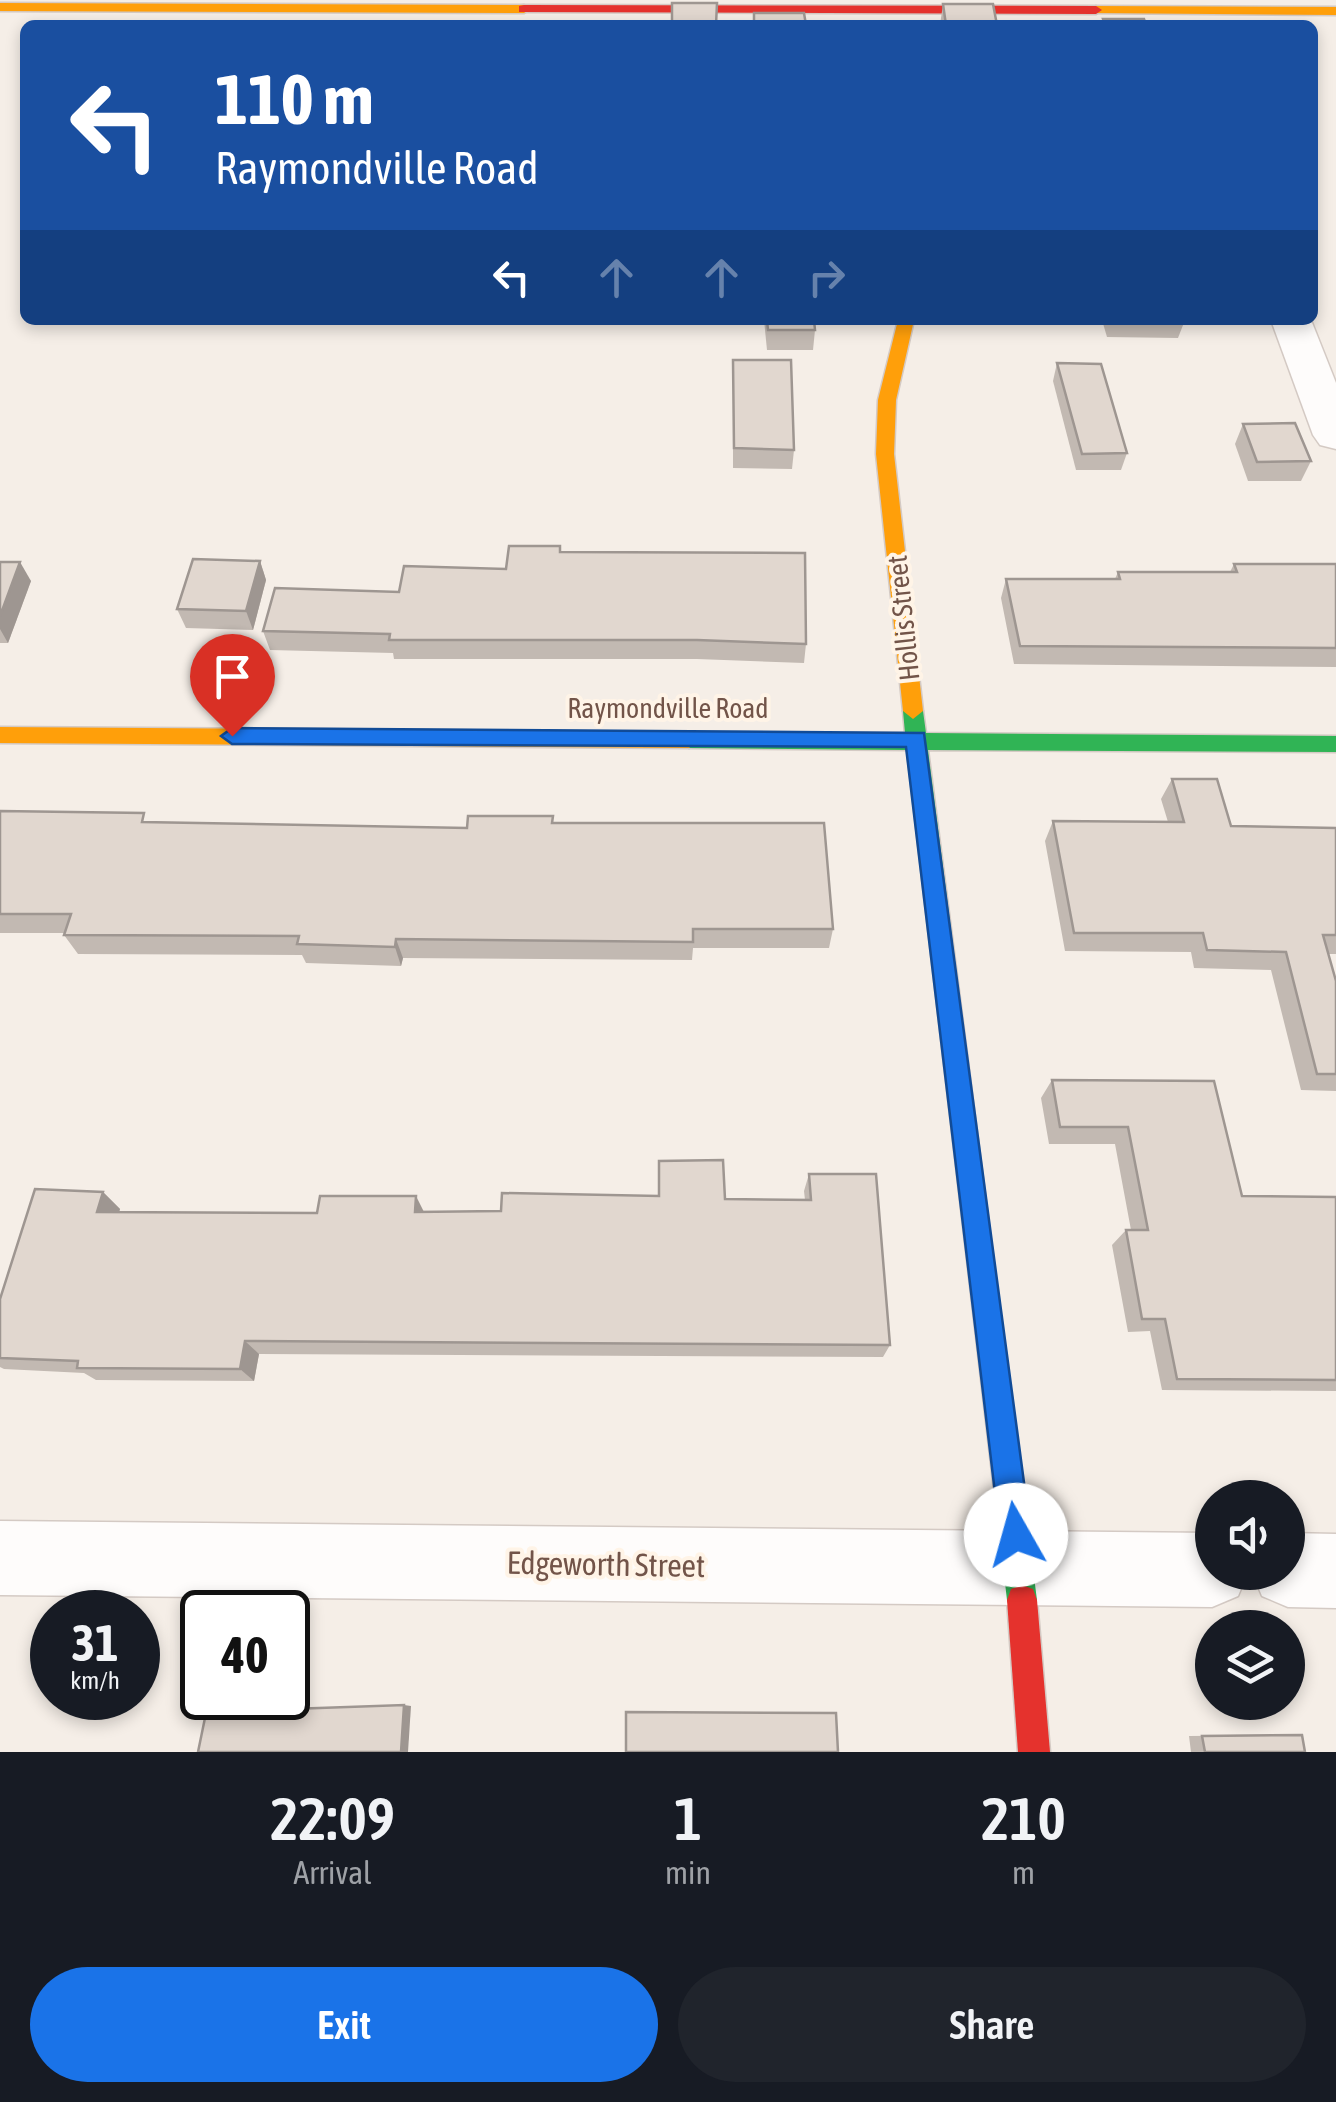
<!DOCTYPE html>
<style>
:root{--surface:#171b24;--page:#20242c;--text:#f1f3f6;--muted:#9ea1a6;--accent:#1a73e8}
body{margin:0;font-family:"Asap Condensed",sans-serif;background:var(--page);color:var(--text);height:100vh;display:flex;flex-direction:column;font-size:38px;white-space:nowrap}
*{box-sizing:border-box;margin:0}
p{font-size:32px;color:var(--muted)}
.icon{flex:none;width:55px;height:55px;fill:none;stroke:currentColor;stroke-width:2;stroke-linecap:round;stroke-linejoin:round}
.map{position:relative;height:1752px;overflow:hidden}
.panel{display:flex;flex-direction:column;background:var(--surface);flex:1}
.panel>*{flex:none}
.guide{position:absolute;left:20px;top:20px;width:1298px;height:305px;border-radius:15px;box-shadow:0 5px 15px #0003;background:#1a4fa0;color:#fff;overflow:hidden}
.fabs{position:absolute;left:1195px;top:1480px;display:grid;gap:20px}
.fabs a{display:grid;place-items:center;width:110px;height:110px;border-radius:50%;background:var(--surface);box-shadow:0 5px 15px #0003;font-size:50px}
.speed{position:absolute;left:30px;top:1590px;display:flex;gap:20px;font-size:50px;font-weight:700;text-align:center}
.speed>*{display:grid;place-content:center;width:130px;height:130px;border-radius:50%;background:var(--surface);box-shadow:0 5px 15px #0003;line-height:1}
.speed small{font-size:25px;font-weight:400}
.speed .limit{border:5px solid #111;border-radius:15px;background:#fff;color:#111}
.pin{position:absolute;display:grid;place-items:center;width:85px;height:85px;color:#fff;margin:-102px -42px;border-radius:50% 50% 50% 0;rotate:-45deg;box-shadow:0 0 10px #0007}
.pin .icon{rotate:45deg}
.me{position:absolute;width:110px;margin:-55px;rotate:353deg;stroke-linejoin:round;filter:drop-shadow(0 0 8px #0008)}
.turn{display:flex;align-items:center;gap:35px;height:210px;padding:0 30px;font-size:45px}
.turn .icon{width:130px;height:130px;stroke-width:2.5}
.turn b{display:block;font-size:70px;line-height:85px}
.lanes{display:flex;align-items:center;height:95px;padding:0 30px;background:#0003;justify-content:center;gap:50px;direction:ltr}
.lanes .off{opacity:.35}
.eta{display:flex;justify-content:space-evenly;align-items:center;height:170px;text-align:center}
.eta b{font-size:60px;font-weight:600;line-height:70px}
.action{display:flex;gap:20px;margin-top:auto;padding:20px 30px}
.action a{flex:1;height:115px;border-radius:60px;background:var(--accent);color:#fff;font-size:40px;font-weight:600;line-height:115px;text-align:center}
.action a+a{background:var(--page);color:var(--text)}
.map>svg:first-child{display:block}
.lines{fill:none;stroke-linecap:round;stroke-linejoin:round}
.street-casing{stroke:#d4cac4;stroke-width:3}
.fast-casing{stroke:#d4cac4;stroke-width:3}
.slow-casing{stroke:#d4cac4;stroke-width:3}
.jam-casing{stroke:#d4cac4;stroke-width:3}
.street{fill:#fefcfb;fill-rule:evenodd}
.fast{fill:#30b455;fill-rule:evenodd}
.slow{fill:#ff9f0a;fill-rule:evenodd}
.jam{fill:#e5322d;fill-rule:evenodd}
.wall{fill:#c2b9b2}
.shaded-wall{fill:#9e9691}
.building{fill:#e1d7cf;stroke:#9e9691;stroke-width:2.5}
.route{fill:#1a73e8;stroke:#114b97;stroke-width:2.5}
.labels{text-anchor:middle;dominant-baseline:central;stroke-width:8;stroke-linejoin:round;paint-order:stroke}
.street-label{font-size:28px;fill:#725449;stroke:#fff4e7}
.near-street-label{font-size:32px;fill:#725449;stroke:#fff4e7}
</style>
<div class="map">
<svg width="1336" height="1752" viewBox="0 0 1336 1752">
<rect width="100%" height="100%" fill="#f5eee7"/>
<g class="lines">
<g class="street-casing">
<g id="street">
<path d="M1271,320h40l25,63v66l-16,-4 -7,-10z"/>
<path d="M0,1521l1212,12v39h36l-10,24 -26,11 -1212,-12z"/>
<path d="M1288,1533l48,1v74l-48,-1 -26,-11 -10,-24h36z"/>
</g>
</g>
<g class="fast-casing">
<path id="fast" d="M913,703l10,8 3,22 410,3v16l-408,-2 109,850 -4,11 -11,4 -11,-4 -4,-11 -100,-850 -218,-2 -10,-8 10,-8 216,1 -2,-22z"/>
</g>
<g class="slow-casing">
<g id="slow">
<path d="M0,3l524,2 6,4 -6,4 -524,-2z"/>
<path d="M1096,6l240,1v8l-245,-2 -1,-3z"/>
<path d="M898,320h16l-18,80 -2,54 29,257 -10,8 -10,-8 -27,-257 2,-54z"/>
<path d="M0,727l689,5 10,8 -10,8 -689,-5z"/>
</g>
</g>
<g class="jam-casing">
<g id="jam">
<path d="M524,5l572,1 6,4 -6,4 -577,-2v-6z"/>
<path d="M1022,1585l11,4 4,11 13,152h-32l-11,-152 4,-11z"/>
</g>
</g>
<use href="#street" class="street"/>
<use href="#fast" class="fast"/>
<use href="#slow" class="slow"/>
<use href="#jam" class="jam"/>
</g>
<g class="wall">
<path d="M943,4l54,21h-57z"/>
<path d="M764,320h50l1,10 -2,20h-46z"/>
<path d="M1102,320h83l-7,18 -71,-1z"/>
<path d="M733,360l61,90 -2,19 -59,-1z"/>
<path d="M1057,363l70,90 -6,17h-45l-23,-89z"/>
<path d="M1243,424l68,37 -10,20h-53l-13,-37z"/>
<path d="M560,552l246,92 -2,19 -107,-4h-303l-1,-6 -123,-3 -7,-19 136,-39 107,-23z"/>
<path d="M260,561l6,19 -13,50 -67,-2 -9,-19z"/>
<path d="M0,562l31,19 -23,62h-8z"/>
<path d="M1234,564h102v103l-322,-3 -13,-66 5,-19h109l3,-7h112z"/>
<path d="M1172,779l59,47 105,2v126h-8l8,27v110l-35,-1 -30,-120 -77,-2 -3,-16 -126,-1 -20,-110 8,-20 115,1 -7,-23z"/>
<path d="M0,811l150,12 317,5 87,-5 279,106 -4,19h-136l-1,12 -289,-2 -2,8 -95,-3 -4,-8 -224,-1 -14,-19 1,-2h-65z"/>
<path d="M1052,1080l190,116 94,1v194l-174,-1 -12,-59 -22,1 -16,-87 14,-15h5l-16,-86h-66l-8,-46z"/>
<path d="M809,1174l81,171 -7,12 -624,-3 -5,27 -158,-1 -12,-7 -80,-4 -4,-2v-68l103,-107 17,17 -1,3 198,1 184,-2 224,-12 80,1 -1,-9z"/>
<path d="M1286,1735l19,17h-114l-2,-16z"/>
</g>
<g class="shaded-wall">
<path d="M260,561l6,19 -13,50 -7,-19z"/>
<path d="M20,562l11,19 -23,62 -8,-14v-13z"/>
<path d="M396,939l7,19 -2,8 -6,-19z"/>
<path d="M103,1192l17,17 -6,19 -17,-16z"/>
<path d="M416,1196l8,16h-9z"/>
<path d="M245,1341l14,13 -5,27 -14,-12z"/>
<path d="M404,1705l7,1 -3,46h-7z"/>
</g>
<g class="building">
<path d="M672,3h45l-1,22h-44z"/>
<path d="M943,4h50l4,21h-51z"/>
<path d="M754,13h50l2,12h-52z"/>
<path d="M1103,19h41l2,6h-41z"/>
<path d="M767,320h47l1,10h-47z"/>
<path d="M733,360h58l3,90 -60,-2z"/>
<path d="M1057,363l44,1 26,89 -45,1z"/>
<path d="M1295,423l16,38 -54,1 -14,-38z"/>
<path d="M509,546h51v6l245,1 1,91 -109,-4h-308l1,-6 -127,-3 12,-43 124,4 5,-26 102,3z"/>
<path d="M193,559l67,2 -14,50 -69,-2z"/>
<path d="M0,562h20l-20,54z"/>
<path d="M1234,564h102v84l-316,-2 -14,-67h114l-2,-7h119z"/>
<path d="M1172,779h45l14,47 105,2v107h-13l13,46v93h-19l-31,-122 -79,-2 -4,-17h-129l-21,-112 131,1z"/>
<path d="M0,811l144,2 -2,9 325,6 1,-12h85l-1,7h272l9,106h-140v13l-297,-3 -1,8 -98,-3 2,-8 -235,-1 7,-21h-71z"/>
<path d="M1052,1080l162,1 28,115 94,1v183l-159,-1 -12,-60h-23l-16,-89h22l-20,-103h-68z"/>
<path d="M723,1160l2,39 86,1 -2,-26h67l14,171 -645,-4 -5,28 -163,-1 1,-7 -78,-3v-59l35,-110 68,3 -6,20 220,1 3,-17h96l-1,16 86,-1 1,-18 157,3v-35z"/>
<path d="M404,1705l-3,47h-203l8,-39 84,5 1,-9z"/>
<path d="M626,1712l210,1 2,39h-212z"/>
<path d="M1302,1735l3,17h-100l-3,-16z"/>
</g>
<path class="route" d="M232,728l692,5 107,802 -5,11 -10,4 -11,-4 -5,-11 -94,-788 -674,-3 -11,-8z"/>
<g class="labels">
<g class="street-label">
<text transform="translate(903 618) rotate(-96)">Hollis Street</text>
<text x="668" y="708">Raymondville Road</text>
</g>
<g class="near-street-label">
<text transform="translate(606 1564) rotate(1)">Edgeworth Street</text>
</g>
</g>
</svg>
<div class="fabs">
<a><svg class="icon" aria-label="sound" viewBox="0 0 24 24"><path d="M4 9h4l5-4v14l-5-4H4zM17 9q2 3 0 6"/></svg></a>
<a><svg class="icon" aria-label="layers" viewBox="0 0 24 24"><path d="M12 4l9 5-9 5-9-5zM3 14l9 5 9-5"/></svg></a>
</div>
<div class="speed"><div>31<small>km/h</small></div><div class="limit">40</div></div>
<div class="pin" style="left:232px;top:736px;background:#d93025"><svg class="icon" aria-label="arrive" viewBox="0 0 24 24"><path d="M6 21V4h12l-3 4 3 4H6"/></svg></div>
<svg class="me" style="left:1016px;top:1535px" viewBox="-20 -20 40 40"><circle r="19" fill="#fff"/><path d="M0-13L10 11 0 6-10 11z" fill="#1a73e8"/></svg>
<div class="guide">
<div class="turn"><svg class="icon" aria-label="left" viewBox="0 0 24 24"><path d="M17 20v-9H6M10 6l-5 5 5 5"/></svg><div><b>110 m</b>Raymondville Road</div></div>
<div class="lanes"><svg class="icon" aria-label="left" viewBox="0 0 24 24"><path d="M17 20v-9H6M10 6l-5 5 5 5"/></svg><svg class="icon off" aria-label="ahead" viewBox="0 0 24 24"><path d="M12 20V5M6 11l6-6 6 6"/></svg><svg class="icon off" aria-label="ahead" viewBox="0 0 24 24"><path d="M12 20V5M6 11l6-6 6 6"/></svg><svg class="icon off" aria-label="right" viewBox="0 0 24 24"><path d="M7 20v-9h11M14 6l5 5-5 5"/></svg></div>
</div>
</div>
<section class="panel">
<div class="eta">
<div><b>22:09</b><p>Arrival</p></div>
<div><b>1</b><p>min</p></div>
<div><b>210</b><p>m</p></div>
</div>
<div class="action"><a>Exit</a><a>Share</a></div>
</section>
